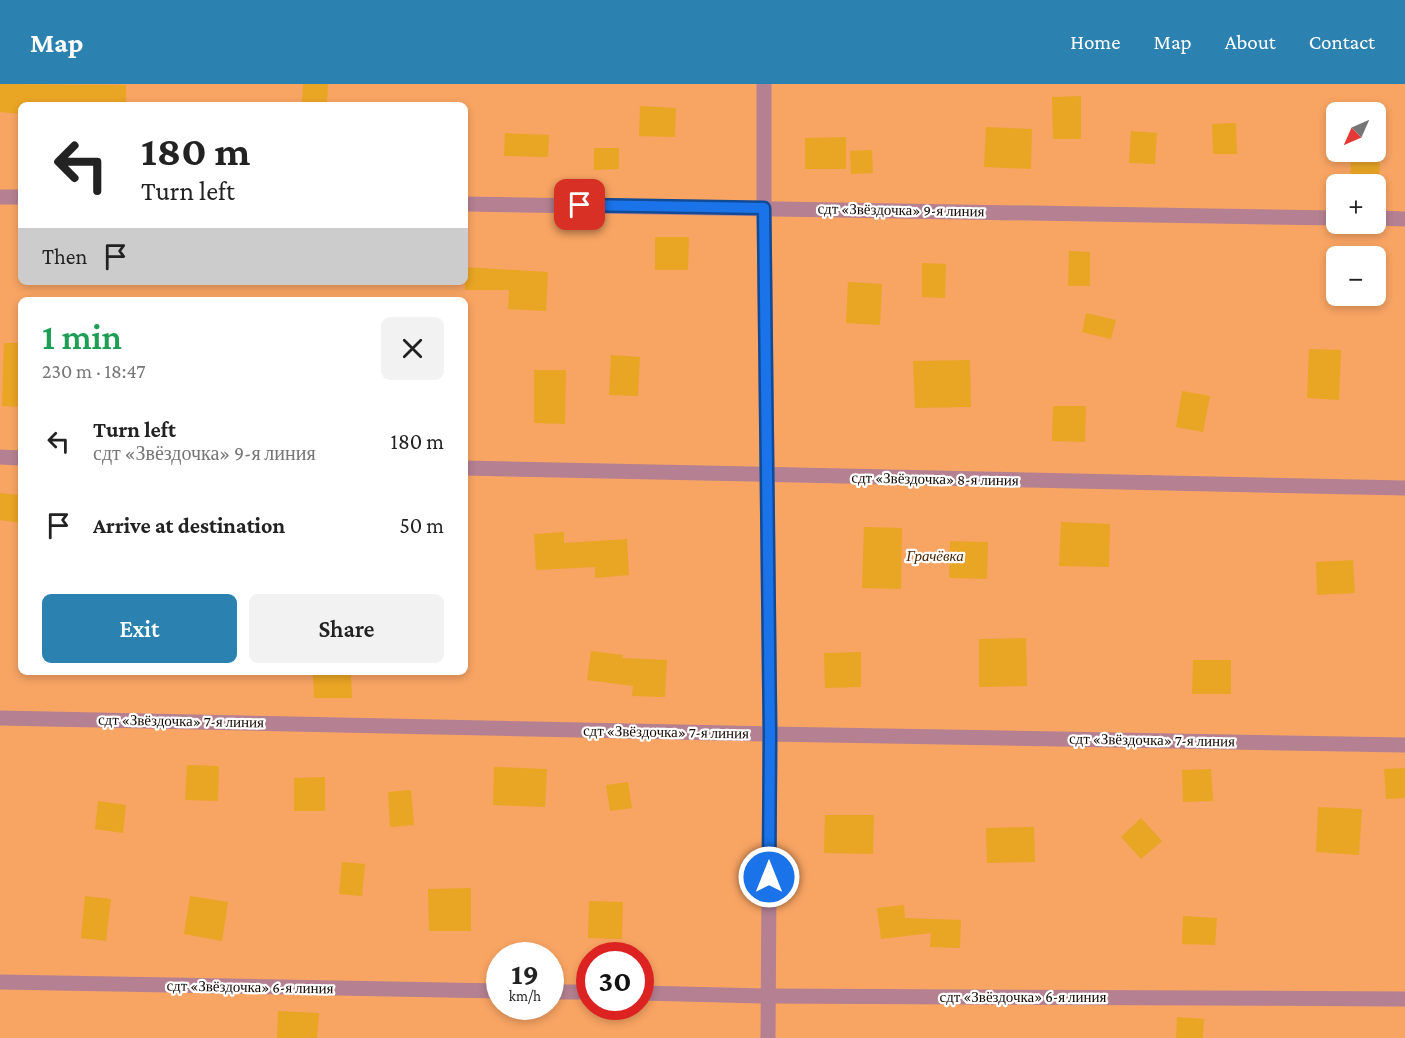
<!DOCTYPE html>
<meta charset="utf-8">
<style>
:root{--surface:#fff;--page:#f2f2f2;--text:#222;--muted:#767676;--accent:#2b82b0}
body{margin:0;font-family:"Crimson Pro",serif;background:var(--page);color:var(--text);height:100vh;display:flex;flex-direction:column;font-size:22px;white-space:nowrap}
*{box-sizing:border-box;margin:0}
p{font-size:20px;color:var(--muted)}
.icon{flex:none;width:33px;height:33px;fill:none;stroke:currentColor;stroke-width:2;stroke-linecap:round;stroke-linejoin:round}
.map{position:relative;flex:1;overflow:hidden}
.details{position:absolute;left:18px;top:213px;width:450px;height:378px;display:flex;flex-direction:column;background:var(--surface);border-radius:9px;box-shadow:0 3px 9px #0003}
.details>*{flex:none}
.banner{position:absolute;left:18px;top:18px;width:450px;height:183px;border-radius:9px;box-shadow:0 3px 9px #0003;background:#fff;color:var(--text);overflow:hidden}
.needle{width:39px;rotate:225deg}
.fabs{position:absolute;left:1326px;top:18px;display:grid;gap:12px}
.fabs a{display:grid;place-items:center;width:60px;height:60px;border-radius:9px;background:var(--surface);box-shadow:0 3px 9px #0003;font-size:30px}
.speed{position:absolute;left:486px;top:858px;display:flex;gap:12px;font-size:30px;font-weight:700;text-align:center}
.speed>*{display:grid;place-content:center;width:78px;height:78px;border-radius:50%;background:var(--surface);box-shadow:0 3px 9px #0003;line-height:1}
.speed small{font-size:15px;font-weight:400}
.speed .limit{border:9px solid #d22;background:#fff;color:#111}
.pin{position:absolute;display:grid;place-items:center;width:51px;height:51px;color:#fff;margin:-26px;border-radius:12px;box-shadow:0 3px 9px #0006}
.me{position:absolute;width:66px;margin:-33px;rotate:0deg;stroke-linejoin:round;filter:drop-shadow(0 0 4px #0008)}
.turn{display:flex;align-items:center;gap:21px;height:126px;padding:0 24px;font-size:27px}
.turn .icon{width:78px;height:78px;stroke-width:2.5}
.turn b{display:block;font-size:42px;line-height:51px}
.then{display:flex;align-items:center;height:57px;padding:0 24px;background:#0003;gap:12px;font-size:22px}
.round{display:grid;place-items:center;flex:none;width:63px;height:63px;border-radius:9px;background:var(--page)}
.headline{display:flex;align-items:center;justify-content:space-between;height:102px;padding:0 24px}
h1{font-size:36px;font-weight:600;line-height:45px;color:#1e9e55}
.primary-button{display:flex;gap:12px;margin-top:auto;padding:12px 24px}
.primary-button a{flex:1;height:69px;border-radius:9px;background:var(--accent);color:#fff;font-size:24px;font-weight:600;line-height:69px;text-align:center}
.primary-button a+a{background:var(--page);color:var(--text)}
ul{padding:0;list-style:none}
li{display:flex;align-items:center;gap:18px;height:84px;padding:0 24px}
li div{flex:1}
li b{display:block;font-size:22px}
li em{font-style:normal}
header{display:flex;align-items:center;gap:36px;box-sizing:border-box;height:84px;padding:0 30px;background:var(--accent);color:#fff}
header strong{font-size:28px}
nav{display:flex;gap:33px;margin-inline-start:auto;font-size:21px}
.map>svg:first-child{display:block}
.green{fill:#f8a463;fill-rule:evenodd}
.building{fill:#e9a524}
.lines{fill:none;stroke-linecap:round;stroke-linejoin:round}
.minor{stroke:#b48092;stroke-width:15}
.route-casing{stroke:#114b97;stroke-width:15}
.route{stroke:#1a73e8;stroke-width:10}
.labels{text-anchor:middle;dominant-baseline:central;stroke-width:4.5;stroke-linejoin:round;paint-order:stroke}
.street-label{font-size:15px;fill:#150902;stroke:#fff}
.park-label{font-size:15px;font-style:italic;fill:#492301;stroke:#fff}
</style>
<header>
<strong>Map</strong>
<nav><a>Home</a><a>Map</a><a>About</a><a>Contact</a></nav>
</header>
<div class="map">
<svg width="1405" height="954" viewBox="0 0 1405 954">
<rect width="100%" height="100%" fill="#fbe3d2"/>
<path class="green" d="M0,0h1405v954h-1405zM21,21h444v177h-444zM1336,28h40v40h-40zM1336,100h40v40h-40zM1336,172h40v40h-40zM21,216h444v372h-444zM500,872h50v50h-50zM590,872h50v50h-50z"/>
<g class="building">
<path d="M0,0l126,1v20h-105v9l-21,-2z"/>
<path d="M303,0h25l-1,21h-25z"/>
<path d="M1081,12v43h-28l-1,-42z"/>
<path d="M640,22l36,2 -1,29 -36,-1z"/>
<path d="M1236,39l1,31h-24l-1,-30z"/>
<path d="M986,43l46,2 -1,40 -47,-2z"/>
<path d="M1131,47l26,2 -2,31 -26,-1z"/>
<path d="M505,49l44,2 -1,22 -44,-1z"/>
<path d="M846,53v32h-41v-31z"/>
<path d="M594,64h25v21l-25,1z"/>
<path d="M872,66l1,23 -22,1 -1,-23z"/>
<path d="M1351,72l29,1 -1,25 -29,-1z"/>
<path d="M655,153h34l-1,33h-33z"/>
<path d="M1069,167l21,1v34h-22z"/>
<path d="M922,179l24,1 -1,34 -23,-1z"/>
<path d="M465,183l83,5 -2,39 -38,-2 1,-19h-44z"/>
<path d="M848,198l34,2 -2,41 -34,-2z"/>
<path d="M1086,229l30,7 -5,19 -29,-7z"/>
<path d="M4,259h17v64l-19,-1z"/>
<path d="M1309,265l32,1 -2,50 -32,-2z"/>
<path d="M611,271l29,2 -2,39 -29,-1z"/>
<path d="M970,276l1,47 -56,1 -2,-47z"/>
<path d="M534,286h32l-1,54 -31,-1z"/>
<path d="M1182,307l28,5 -7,36 -27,-5z"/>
<path d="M1053,322h33l-1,36 -33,-1z"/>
<path d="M0,409l21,2v28l-21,-3z"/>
<path d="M1061,438l49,2 -1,43 -50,-1z"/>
<path d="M864,443l38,1 -1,61 -39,-1z"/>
<path d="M564,448v11l63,-4 2,36 -34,3v-11l-59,3 -2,-36z"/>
<path d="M950,457l38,1 -1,37 -38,-1z"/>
<path d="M1353,476l2,33 -38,2 -1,-33z"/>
<path d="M1026,554l1,48 -48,1v-48z"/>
<path d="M591,567l32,4 -1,3 45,2 -2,37 -33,-1 1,-10 -46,-6z"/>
<path d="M861,568v35l-36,1 -1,-35z"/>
<path d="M1193,576h38v34h-39z"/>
<path d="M313,588h38l1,26h-38z"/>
<path d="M187,681l32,1 -1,35 -33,-1z"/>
<path d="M494,683l53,2 -2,38 -52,-2z"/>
<path d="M1405,684v30l-19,1 -2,-30z"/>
<path d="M1211,685l2,32 -30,1 -1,-32z"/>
<path d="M325,693v34h-31v-33z"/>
<path d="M628,698l4,26 -22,3 -4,-26z"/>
<path d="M411,706l3,35 -24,2 -2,-35z"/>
<path d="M98,717l28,4 -3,28 -28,-4z"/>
<path d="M1318,723l44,2 -3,46 -43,-3z"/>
<path d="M825,731h49l-1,39 -49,-1z"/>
<path d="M1141,734l21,23 -21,18 -20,-22z"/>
<path d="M1034,743l1,35 -48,1 -1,-35z"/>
<path d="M342,778l23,2 -3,32 -23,-2z"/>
<path d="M471,804v43h-42l-1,-42z"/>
<path d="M85,812l26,3 -5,42 -25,-3z"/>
<path d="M190,812l38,6 -6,39 -38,-7z"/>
<path d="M589,817l34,1 -1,37 -34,-1z"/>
<path d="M904,821l1,13 56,2 -1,28 -30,-1 1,-14 -50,6 -4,-31z"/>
<path d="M1183,832l34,2 -2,27 -33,-1z"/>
<path d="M278,927l41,2 -2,25h-40z"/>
<path d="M1177,933l27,2 -1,19h-27z"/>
</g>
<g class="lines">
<g class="minor">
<path d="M764,0v124l6,526 -2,304"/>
<path d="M0,113h21"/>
<path d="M465,120l871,14"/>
<path d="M1376,134l29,1"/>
<path d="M0,373l21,1"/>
<path d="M465,384l940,20"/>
<path d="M0,634l770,16 635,11"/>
<path d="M0,898l500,9"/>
<path d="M550,908h40"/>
<path d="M640,909l128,3 637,3"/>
</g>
</g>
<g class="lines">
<g class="route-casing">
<path id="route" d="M580,121l184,3 6,526 -1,143"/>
</g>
<use href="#route" class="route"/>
</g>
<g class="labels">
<g class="street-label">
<text transform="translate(901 126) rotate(1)">сдт «Звёздочка» 9-я линия</text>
<text transform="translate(935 395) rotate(1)">сдт «Звёздочка» 8-я линия</text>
<text transform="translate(181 637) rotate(1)">сдт «Звёздочка» 7-я линия</text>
<text transform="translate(666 648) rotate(1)">сдт «Звёздочка» 7-я линия</text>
<text transform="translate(1152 656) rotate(1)">сдт «Звёздочка» 7-я линия</text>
<text transform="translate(250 903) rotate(1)">сдт «Звёздочка» 6-я линия</text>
<text x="1023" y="913">сдт «Звёздочка» 6-я линия</text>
</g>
<g class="park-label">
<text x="935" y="472">Грачёвка</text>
</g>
</g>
</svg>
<div class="fabs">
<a><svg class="needle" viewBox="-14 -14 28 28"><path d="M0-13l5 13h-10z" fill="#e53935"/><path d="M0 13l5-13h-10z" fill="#767676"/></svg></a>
<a>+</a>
<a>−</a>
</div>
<div class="speed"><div>19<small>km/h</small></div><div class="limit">30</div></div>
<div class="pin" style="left:580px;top:121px;background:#d93025"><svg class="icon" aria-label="arrive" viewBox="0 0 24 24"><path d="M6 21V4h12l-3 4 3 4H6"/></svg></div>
<svg class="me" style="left:769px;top:793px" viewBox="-20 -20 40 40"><circle r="17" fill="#1a73e8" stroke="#fff" stroke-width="3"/><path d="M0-11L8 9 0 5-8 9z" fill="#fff"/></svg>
<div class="banner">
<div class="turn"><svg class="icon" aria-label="left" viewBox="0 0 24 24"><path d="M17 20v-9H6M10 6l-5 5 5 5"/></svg><div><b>180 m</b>Turn left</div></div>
<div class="then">Then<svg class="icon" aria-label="arrive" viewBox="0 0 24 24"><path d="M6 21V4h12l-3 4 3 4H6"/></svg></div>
</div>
<section class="details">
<div class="headline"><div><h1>1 min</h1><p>230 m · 18:47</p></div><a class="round"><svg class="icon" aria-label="close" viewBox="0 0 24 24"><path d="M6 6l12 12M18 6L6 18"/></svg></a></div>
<ul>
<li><svg class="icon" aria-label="left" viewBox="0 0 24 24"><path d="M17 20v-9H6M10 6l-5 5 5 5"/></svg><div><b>Turn left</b><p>сдт «Звёздочка» 9-я линия</p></div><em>180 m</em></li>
<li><svg class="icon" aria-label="arrive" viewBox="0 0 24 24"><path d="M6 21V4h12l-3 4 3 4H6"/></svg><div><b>Arrive at destination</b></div><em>50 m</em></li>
</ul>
<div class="primary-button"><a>Exit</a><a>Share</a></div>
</section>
</div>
